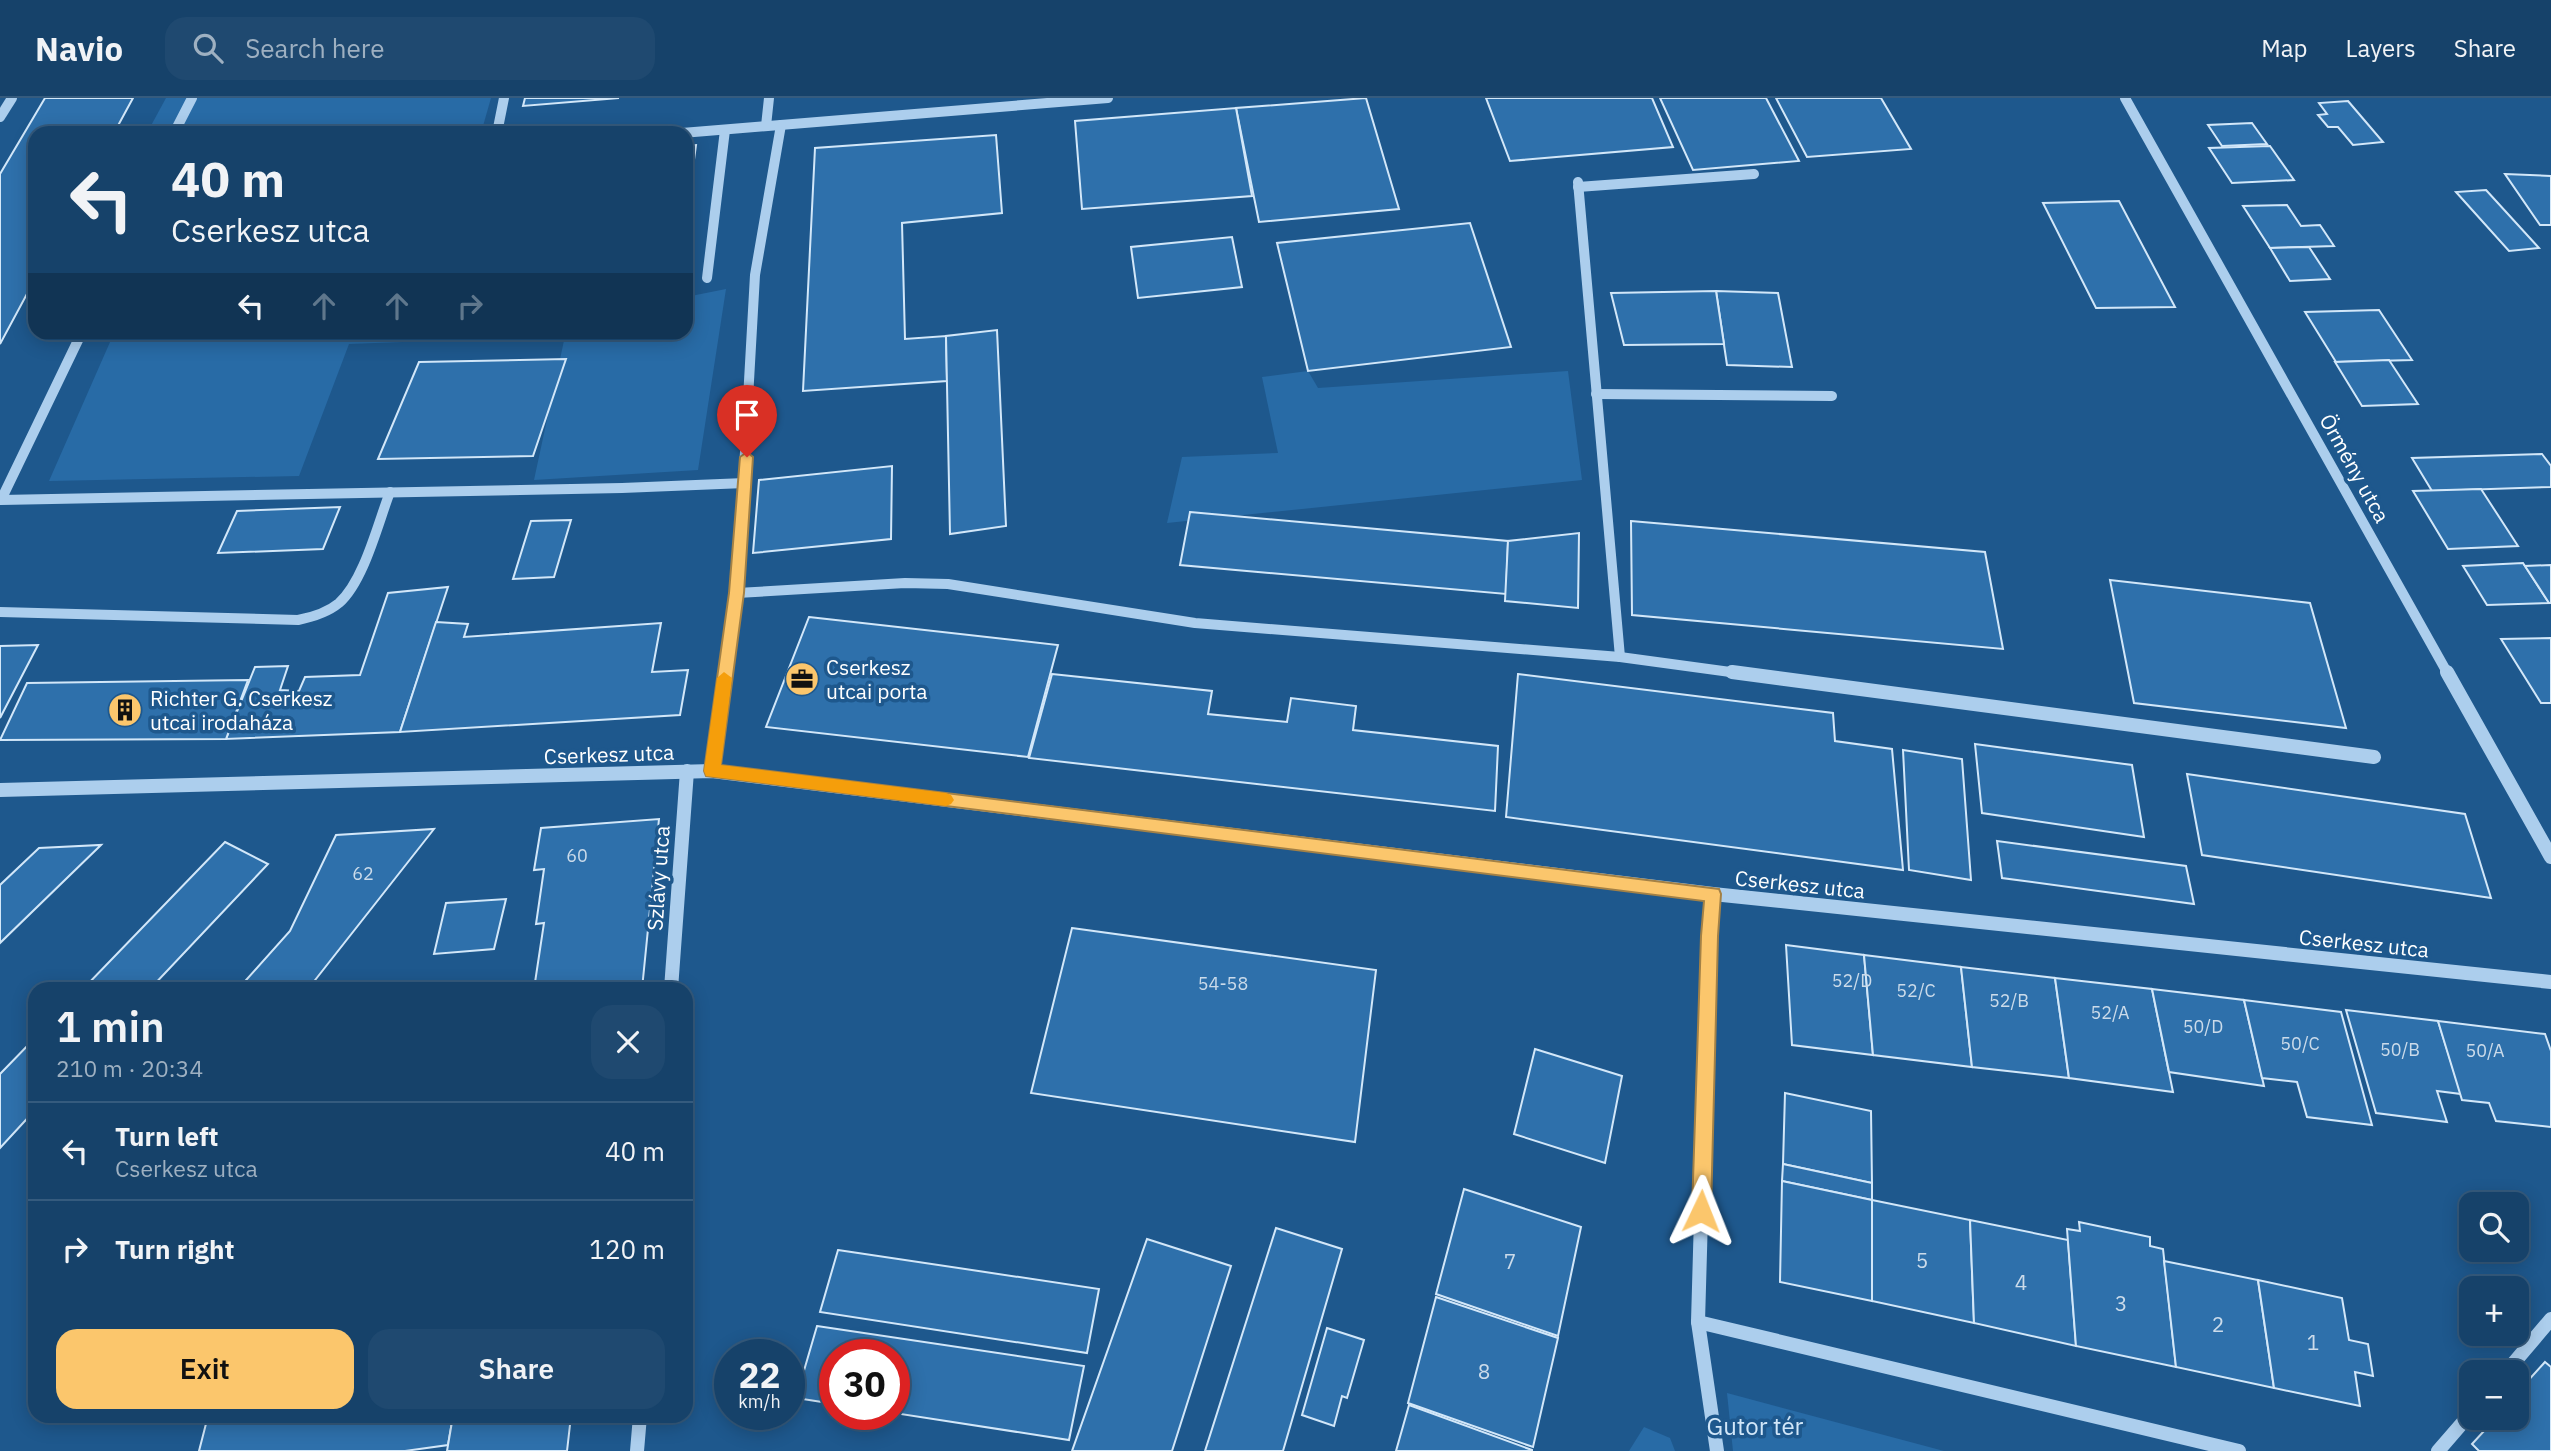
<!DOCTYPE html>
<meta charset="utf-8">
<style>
:root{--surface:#16426a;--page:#1f4970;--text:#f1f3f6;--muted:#9eb0c1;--line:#355b7e;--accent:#fbc66c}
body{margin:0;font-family:"IBM Plex Sans",sans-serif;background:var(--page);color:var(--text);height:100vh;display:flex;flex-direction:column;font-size:26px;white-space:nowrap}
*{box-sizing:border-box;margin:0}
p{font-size:23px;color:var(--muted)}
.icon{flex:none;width:38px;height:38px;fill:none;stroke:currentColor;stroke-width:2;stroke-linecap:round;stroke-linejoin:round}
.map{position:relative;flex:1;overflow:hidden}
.details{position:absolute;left:28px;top:884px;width:665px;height:441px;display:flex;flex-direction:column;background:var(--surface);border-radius:21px;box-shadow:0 4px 18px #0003,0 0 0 2px var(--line)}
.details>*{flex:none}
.guide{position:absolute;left:28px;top:28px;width:665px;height:214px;border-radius:21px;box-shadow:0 4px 18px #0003,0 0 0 2px var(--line);background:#16426a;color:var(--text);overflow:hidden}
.controls{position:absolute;left:2459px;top:1094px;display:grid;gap:14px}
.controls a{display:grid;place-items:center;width:70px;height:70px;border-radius:14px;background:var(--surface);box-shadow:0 4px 18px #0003,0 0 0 2px var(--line);font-size:35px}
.speed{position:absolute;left:714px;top:1241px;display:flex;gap:14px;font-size:35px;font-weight:700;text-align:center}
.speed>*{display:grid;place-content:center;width:91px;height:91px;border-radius:50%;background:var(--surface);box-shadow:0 4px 18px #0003,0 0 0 2px var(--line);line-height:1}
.speed small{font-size:18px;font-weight:400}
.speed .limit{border:10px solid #d22;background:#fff;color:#111}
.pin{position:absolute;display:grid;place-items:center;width:60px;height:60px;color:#fff;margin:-72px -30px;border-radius:50% 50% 50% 0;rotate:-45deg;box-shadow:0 0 7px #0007}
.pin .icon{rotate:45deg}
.me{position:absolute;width:77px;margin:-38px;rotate:2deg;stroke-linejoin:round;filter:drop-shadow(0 0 5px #0008)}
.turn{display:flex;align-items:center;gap:24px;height:147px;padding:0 28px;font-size:32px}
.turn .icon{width:91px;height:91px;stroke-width:2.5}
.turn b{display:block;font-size:49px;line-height:60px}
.lanes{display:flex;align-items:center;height:66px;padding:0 28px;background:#0003;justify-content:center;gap:35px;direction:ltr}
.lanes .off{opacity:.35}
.round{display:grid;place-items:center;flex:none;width:74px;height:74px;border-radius:21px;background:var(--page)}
.overview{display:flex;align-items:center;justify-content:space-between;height:119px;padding:0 28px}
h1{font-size:42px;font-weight:600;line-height:52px}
.cta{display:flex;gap:14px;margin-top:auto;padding:14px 28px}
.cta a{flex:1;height:80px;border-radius:21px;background:var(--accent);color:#111;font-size:28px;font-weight:600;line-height:80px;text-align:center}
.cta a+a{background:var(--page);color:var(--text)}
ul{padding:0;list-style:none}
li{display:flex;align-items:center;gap:21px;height:98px;padding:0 28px;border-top:2px solid var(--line)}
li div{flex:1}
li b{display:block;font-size:26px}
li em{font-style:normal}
header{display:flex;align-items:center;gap:42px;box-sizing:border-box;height:98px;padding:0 35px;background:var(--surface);border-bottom:2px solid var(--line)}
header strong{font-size:33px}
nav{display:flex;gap:38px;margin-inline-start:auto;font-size:24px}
.search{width:490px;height:63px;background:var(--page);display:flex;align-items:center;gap:18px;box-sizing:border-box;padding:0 24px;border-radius:21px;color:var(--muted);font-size:26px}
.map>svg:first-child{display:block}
.green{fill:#286ba6}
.building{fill:#2e70ab;stroke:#d2e7f9;stroke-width:2}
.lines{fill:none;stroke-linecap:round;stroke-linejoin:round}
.minor-far1{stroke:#acceed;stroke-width:10}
.minor{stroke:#acceed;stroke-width:14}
.route{fill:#fbc66c;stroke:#a38146;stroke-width:2}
.slow{fill:#f59e0b}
.labels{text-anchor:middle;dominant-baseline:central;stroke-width:7;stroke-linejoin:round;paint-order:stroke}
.number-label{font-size:18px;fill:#cbdbea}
.street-label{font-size:21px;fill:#fff;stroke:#1e588d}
.poi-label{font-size:21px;fill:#fff;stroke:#1e588d;text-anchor:start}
.near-number-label{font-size:21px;fill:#cbdbea}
.near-park-label{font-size:24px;fill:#d2e7f9;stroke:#1e588d}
</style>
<header>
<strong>Navio</strong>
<div class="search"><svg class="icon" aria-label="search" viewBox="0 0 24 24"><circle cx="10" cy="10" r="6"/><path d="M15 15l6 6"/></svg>Search here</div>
<nav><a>Map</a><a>Layers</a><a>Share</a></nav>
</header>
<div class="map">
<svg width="2551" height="1353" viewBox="0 0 2551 1353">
<rect width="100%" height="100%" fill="#1e588d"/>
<g class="green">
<path d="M166,0h325l-10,35h-334z"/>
<path d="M726,191l-28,181 -164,10 31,-144 -216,8 -50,132 -250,5 65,-148 572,-1v-35z"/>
<path d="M1308,273l10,17 250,-17 14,109 -415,43 15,-66 96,-4 -16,-76z"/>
<path d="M1727,1295l217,58h-211z"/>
<path d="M1644,1329l26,11 5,13h-46z"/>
</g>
<g class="building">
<path d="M45,0h88l-19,35h-79v146l-35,65v-170z"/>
<path d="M525,0h94l-96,8z"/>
<path d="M1366,0l33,111 -140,13 -23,-114z"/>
<path d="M1486,0h166l21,49 -163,14z"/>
<path d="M1660,0h106l33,63 -106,9z"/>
<path d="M1776,0h105l30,51 -104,8z"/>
<path d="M2348,3l35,41 -30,3 -15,-18h-10l-10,-12 9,-1 -8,-11z"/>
<path d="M1236,10l16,88 -170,13 -7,-88z"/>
<path d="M2252,25l15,21 -45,2 -14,-21z"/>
<path d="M996,37l6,78 -100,10 3,116 41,-3 1,45 -144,10 12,-243z"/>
<path d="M696,47l-10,73v-72z"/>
<path d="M2270,48l24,34 -62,3 -23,-35z"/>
<path d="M2505,76l46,2v49h-11z"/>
<path d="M2486,92l53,58 -30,3 -53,-59z"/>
<path d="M2119,103l56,106 -79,1 -53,-105z"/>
<path d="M2287,107l14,21 19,-1 14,21 -64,2 -27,-42z"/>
<path d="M1470,125l41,124 -203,24 -31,-128z"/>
<path d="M1232,139l10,50 -104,11 -7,-51z"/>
<path d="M2309,149l21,32 -40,2 -20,-33z"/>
<path d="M1716,193l62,2 14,74 -65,-2z"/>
<path d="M1716,193l8,53 -100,1 -13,-52z"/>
<path d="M2379,212l33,50 -76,2 -31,-50z"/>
<path d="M997,232l9,196 -56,8 -4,-198z"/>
<path d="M566,261l-33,97 -155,3 41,-97z"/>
<path d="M2389,262l29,44 -56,2 -27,-44z"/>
<path d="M2542,356l9,12v21l-119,4 -20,-33z"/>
<path d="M892,368l-1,73 -138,14 6,-73z"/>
<path d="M2481,391l37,57 -70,3 -35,-58z"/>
<path d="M340,409l-17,42 -105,4 19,-42z"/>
<path d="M1190,414l318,29 -2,53 -326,-29z"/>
<path d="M571,422l-17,57 -41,2 18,-58z"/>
<path d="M1631,423l354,31 18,97 -371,-34z"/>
<path d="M1579,435l-1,75 -73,-7 3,-60z"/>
<path d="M2523,465l26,40 -62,2 -24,-39z"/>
<path d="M2551,467v38h-2l-24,-37z"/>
<path d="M2110,482l200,23 36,125 -212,-25z"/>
<path d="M448,489l-48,145 -174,7 29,-72 33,-1 -8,24 19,1 6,-14 55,-2 28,-82z"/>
<path d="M809,519l249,28 -30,112 -262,-30z"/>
<path d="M436,524l32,2 -4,13 197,-14 -9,49 36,-2 -8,45 -280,17z"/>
<path d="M2551,540v65h-10l-40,-64z"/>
<path d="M38,547l-38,73v-72z"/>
<path d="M1052,576l160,17 -4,23 79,8 4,-24 65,8 -3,24 145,16 -3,65 -466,-53z"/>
<path d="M1518,576l315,39 2,28 57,8 11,121 -397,-53z"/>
<path d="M248,582l-22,59 -226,1 27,-57z"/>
<path d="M1975,646l157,21 12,72 -162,-24z"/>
<path d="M1903,652l59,9 9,121 -62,-10z"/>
<path d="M2187,676l278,40 26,84 -289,-43z"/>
<path d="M659,721l-17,170h-108l10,-66 -8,1 8,-55 -10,1 7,-42z"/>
<path d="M434,731l-126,160h-70l52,-58 46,-96z"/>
<path d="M1997,743l189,25 8,38 -192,-26z"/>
<path d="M225,744l43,22 -118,125h-67z"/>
<path d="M101,747l-101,98v-58l39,-37z"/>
<path d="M506,801l-12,50 -60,5 12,-51z"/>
<path d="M1072,830l304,42 -21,172 -324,-49z"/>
<path d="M1786,847l78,10 9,100 -81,-10z"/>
<path d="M1864,857l97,12 11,100 -99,-12z"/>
<path d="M1961,869l94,11 14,100 -97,-11z"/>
<path d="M2055,880l97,11 21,103 -104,-14z"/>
<path d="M2152,891l92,11 20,86 -95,-14z"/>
<path d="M2244,902l97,12 31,113 -65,-8 -10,-35 -35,-4z"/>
<path d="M2346,912l92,11 23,73 -24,-3 10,31 -71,-9z"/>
<path d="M2438,923l107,13 6,17v76l-55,-6 -7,-18 -27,-3z"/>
<path d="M35,940v72l-35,38v-74z"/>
<path d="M1535,951l87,27 -17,87 -91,-29z"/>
<path d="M1785,995l86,18 1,72 -89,-19z"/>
<path d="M1783,1066l89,19v17l-90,-19z"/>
<path d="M1782,1083l90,19v101l-92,-19z"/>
<path d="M1464,1091l117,38 -23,109 -122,-42z"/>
<path d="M1872,1102l98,20 4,103 -102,-22z"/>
<path d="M1970,1122l98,20 8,106 -102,-23z"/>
<path d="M2079,1124l71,15v9l13,3 13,118 -100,-21 -9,-117 13,2z"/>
<path d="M1276,1130l66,21 -59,202h-78z"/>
<path d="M1147,1141l84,27 -59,185h-100z"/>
<path d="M838,1152l261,39 -12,64 -267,-41z"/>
<path d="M2164,1163l94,19 16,108 -98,-21z"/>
<path d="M2258,1182l84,18 7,42 19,4 5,32 -18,-4 5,34 -86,-18z"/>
<path d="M1436,1199l122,41 -25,109 -125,-44z"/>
<path d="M817,1228l267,40 -15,74 -175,-27v-59h-59v50l-39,-6z"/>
<path d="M1327,1230l37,12 -17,58 -5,-2 -8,30 -32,-11z"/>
<path d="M2545,1264l6,5v84h-72l-7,-7 24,-26h20v-24z"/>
<path d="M1409,1307l123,45v1h-136z"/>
<path d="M208,1318h245l-5,29 -43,6h-206z"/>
<path d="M453,1318h118l-4,35h-120z"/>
</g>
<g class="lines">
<g class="minor-far1">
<path d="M2125,0l323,576"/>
<path d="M0,19l12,-19"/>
<path d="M766,28l3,-28"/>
<path d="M174,35l18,-35"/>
<path d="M497,35l7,-35"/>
<path d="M682,35l426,-35"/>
<path d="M1578,84l42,475"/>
<path d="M1578,89l176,-13"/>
<path d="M707,180l18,-148"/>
<path d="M82,234l-81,168 621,-12 123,-5"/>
<path d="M1596,296l236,2"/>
<path d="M737,495l168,-10 43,1 247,39 425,34 125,17"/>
<path d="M0,514l298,8c15,-3 29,-7 41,-17 25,-22 39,-80 51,-111"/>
<path d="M726,576l11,-81 18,-318 26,-150"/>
</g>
<g class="minor">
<path d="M1732,574l642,85"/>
<path d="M2447,574l104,185"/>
<path d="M712,673l14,-99"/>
<path d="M0,692l712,-19 1001,123 838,88"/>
<path d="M1713,796l-4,42 -11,386 19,129"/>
<path d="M671,891l16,-218"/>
<path d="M1698,1224l541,129"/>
<path d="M2506,1274l45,-53"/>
<path d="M637,1353l3,-35"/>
<path d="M2438,1353l33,-38"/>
</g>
</g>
<path class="route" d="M747,354l6,5 -9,136 -23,172 998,124 2,5 -3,42 -7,275 -3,7 -7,3 -6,-3 -3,-7 9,-275 3,-35 -998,-125 -2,-5 25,-178 11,-136z"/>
<path class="slow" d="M724,574l8,6 -11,87 225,28 5,2 3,5 -3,4 -5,2 -240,-30 -2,-5 13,-93z"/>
<defs>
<g id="office-disc" transform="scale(1.75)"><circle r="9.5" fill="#fbc66c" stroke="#1e588d"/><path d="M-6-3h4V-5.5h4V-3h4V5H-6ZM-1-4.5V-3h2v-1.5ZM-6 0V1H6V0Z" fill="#111"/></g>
<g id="building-disc" transform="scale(1.75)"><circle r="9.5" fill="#fbc66c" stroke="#1e588d"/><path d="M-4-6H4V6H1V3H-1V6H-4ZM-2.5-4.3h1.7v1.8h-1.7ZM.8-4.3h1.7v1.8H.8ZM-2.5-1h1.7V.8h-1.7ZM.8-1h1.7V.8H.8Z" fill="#111"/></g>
</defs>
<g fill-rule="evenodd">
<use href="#office-disc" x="802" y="581"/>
<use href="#building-disc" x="125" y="612"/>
</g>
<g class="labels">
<g class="number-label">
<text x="577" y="757">60</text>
<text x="363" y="775">62</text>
<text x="1852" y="882">52/D</text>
<text x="1223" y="885">54-58</text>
<text x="1916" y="892">52/C</text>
<text x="2009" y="902">52/B</text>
<text x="2110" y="914">52/A</text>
<text x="2203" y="928">50/D</text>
<text x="2300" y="945">50/C</text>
<text x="2400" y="951">50/B</text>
<text x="2485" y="952">50/A</text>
</g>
<g class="street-label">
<text transform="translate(2355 370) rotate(61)">Örmény utca</text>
<text transform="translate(609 656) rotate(-2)">Cserkesz utca</text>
<text transform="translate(658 780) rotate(-86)">Szlávy utca</text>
<text transform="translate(1800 786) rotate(6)">Cserkesz utca</text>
<text transform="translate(2364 845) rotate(6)">Cserkesz utca</text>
</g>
<g class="poi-label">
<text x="826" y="569">Cserkesz<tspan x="826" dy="24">utcai porta</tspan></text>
<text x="150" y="600">Richter G. Cserkesz<tspan x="150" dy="24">utcai irodaháza</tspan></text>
</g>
<g class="near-number-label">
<text x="1922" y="1162">5</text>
<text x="1510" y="1163">7</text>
<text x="2021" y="1184">4</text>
<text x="2121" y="1205">3</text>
<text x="2218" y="1226">2</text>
<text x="2313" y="1244">1</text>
<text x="1484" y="1273">8</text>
</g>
<g class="near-park-label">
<text x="1755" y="1328">Gutor tér</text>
</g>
</g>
</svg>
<div class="controls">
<a><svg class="icon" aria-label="search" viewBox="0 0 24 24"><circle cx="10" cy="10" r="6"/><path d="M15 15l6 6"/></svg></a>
<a>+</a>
<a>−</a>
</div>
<div class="speed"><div>22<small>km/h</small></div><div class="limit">30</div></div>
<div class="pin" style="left:747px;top:359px;background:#d93025"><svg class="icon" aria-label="arrive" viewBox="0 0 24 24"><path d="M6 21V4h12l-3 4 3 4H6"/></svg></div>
<svg class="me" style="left:1701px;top:1113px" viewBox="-20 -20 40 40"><path d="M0-17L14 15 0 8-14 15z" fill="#fbc66c" stroke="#fff" stroke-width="4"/></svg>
<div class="guide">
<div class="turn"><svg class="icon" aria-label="left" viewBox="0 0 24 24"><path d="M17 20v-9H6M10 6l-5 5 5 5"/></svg><div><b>40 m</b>Cserkesz utca</div></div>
<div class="lanes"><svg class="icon" aria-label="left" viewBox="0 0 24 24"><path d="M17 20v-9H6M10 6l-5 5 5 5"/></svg><svg class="icon off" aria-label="ahead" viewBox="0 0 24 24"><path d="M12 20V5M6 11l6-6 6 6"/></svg><svg class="icon off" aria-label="ahead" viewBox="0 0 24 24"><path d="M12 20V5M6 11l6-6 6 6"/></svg><svg class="icon off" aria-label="right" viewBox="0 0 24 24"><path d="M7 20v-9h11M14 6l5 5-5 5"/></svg></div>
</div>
<section class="details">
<div class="overview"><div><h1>1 min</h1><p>210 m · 20:34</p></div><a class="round"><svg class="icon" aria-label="close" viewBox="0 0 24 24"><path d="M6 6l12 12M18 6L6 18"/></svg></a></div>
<ul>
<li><svg class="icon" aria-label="left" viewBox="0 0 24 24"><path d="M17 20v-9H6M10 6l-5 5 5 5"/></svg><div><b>Turn left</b><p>Cserkesz utca</p></div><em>40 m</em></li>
<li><svg class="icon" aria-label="right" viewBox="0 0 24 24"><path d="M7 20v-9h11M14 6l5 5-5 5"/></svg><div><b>Turn right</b></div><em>120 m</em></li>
</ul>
<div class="cta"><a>Exit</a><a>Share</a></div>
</section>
</div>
